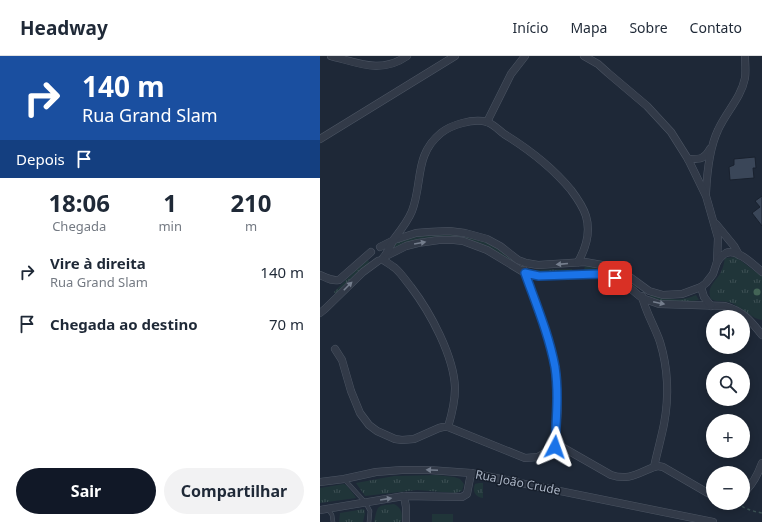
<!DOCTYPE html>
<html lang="pt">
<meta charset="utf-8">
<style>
:root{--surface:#fff;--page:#f2f2f3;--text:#1f2937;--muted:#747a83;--line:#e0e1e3;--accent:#111827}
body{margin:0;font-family:"Noto Sans",sans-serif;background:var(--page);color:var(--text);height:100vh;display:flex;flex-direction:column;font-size:15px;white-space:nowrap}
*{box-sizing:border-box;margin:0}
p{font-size:13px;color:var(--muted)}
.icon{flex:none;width:22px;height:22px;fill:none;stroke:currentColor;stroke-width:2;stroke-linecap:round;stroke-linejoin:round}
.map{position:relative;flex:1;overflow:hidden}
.sheet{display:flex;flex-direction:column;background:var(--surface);width:320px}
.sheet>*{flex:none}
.banner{background:#1a4fa0;color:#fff;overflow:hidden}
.fabs{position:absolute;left:386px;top:254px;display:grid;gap:8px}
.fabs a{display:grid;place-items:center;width:44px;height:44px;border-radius:50%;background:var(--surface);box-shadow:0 2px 10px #0003;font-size:20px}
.pin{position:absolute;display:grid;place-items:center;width:34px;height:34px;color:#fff;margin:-17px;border-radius:8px;box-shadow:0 2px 6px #0006}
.me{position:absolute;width:44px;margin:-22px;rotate:4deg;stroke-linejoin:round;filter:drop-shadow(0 0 3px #0008)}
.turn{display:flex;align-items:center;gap:14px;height:84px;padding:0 16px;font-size:18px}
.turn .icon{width:52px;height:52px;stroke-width:2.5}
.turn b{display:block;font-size:28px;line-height:34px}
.then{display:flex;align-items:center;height:38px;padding:0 16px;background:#0003;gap:8px;font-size:15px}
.eta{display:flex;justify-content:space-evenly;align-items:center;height:68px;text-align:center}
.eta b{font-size:24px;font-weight:700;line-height:28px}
.action{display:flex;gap:8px;margin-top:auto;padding:8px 16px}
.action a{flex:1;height:46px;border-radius:24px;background:var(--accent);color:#fff;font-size:16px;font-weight:700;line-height:46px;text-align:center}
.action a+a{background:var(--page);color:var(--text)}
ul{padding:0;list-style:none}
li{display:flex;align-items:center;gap:12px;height:52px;padding:0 16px}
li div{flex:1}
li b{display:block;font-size:15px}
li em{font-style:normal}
header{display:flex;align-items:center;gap:24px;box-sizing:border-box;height:56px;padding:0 20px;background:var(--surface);border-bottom:1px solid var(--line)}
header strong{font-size:19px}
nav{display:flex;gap:22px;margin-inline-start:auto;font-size:14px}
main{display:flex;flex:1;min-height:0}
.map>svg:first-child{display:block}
.grass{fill:url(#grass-tufts)}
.pitch{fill:#203539}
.building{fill:#3a4658;stroke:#19212e}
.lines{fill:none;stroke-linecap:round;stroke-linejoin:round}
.service-casing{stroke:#4c5563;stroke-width:4.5}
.minor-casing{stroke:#4c5563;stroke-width:8}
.path{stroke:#3b5153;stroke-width:1.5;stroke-dasharray:3 3;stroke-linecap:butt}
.service{stroke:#323a48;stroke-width:3.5}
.minor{stroke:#323a48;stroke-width:7}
.tree{fill:#436456}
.oneway{fill:#757e8d}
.route-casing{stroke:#114b97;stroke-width:10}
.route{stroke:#1a73e8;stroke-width:7}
.labels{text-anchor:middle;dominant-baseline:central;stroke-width:3;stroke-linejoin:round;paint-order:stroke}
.street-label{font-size:12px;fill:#abb5c5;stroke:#171f2c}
</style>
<header>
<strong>Headway</strong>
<nav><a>Início</a><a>Mapa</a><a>Sobre</a><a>Contato</a></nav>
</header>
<main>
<section class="sheet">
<div class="banner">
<div class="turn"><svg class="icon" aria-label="right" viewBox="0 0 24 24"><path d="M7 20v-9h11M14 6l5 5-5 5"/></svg><div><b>140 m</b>Rua Grand Slam</div></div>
<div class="then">Depois<svg class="icon" aria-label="arrive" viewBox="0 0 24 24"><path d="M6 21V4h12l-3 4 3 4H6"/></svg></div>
</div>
<div class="eta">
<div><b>18:06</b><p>Chegada</p></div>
<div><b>1</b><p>min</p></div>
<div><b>210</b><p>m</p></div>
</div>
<ul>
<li><svg class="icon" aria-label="right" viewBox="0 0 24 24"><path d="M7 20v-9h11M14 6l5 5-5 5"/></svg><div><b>Vire à direita</b><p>Rua Grand Slam</p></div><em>140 m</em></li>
<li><svg class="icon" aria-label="arrive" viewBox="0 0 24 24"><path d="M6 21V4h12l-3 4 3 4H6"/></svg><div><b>Chegada ao destino</b></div><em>70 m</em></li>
</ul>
<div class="action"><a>Sair</a><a>Compartilhar</a></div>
</section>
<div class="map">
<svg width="442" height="466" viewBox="0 0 442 466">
<defs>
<pattern id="grass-tufts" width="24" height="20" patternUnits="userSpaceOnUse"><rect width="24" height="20" fill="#203539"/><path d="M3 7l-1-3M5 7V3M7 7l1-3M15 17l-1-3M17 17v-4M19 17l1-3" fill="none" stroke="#3e5054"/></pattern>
</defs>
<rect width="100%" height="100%" fill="#1e2837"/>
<g class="grass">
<path d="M134,178l8,2 -2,2 -70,11 5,-7 26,-6z"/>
<path d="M145,180c19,2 35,14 50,24v2l-2,2 -25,-18 -9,-3 -14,-4 -1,-1z"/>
<path d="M416,201l17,13 9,6v44c-9,-1 -21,-12 -30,-17 -7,-3 -14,0 -21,-4 -5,-13 5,-17 10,-27 2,-4 3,-9 4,-14z"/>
<path d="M46,204h2l1,2 -1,2 -32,30h-1l-1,-2z"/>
<path d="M265,210l17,2 15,4 20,14v2l-2,1 -32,-17 -18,-2h-1z"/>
<path d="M252,213l1,2v1l-41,1 -1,-2v-1z"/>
<path d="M331,239c17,4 29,7 45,0l3,5 -12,2 -31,-1 -7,-4z"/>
<path d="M116,419l18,2 6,2 4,5 -2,7 -7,2 -38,-3 -52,6 -9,-13 38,-7z"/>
<path d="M159,427h4v15c-8,-1 -11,-7 -8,-14z"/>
<path d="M24,428l3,2 8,10 1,2 -36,5v-15z"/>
<path d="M74,448c8,4 9,11 7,18h-27c4,-18 3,-16 20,-18z"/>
<path d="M44,453l1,4 -2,9h-24l1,-9z"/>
</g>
<rect class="pitch" x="112" y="458" width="21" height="8"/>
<g class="building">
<path d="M435,101l1,11h-3l1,10 -24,2 -1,-13 5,-2v-6z"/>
<path d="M442,140v30l-10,-13 8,-6 -5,-6z"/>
</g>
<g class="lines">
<g class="service-casing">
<g id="service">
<path d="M24,423l21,23 5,9 -1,11"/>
<path d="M8,453l4,6 1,7"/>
</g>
</g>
<g class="minor-casing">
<g id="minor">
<path d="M11,0c28,7 50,18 76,0"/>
<path d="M167,66l24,-48 14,-18"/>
<path d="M0,83l135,-83"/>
<path d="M368,103c11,0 16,1 22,-10"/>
<path d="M386,137c1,-21 3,-44 12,-63 8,-18 23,-32 27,-52 1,-7 0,-15 0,-22"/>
<path d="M396,168l18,22 5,9"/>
<path d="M60,191l14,-7 22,-7 12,-1 21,-1 16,2 22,6 13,7 18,14 8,3 12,2 47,-3 17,3 10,2 11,5 26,19 14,4 19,-1 19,-7 5,-4 7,-9 4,-12 1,-24 -12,-42 -18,-37 -17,-27 -24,-26 -39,-33 -10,-9 -14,-8"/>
<path d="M64,201l22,-11 12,-3 21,-3h15l9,1 24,9 38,23 14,3 58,-2 9,1 9,3 10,6 17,14 17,6 66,2c18,5 26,15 37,29"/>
<path d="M64,201c4,-6 7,-12 10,-18 7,-9 14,-18 18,-28 11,-29 2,-56 29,-78 10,-8 32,-15 46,-11 6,2 12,8 17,12 26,16 48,33 67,56 6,8 12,16 15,26 5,17 0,32 -8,46"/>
<path d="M397,206c3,-4 5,-7 9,-9 11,-5 28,12 36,19"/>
<path d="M0,219c7,3 11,6 19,5l32,-28"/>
<path d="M381,231l3,10 7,9"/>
<path d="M0,257l5,-4 38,-37 15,-11"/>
<path d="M15,293l7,11 9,31 9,22 9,12 8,6 18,8 7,1 12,-1 25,-11 4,-1h5c4,-13 7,-25 7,-39 -1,-32 -25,-76 -44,-101 -5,-6 -10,-14 -16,-19 -4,-3 -9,-6 -13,-9"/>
<path d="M128,371l77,31 13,-1 17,-10 3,-41 -1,-20 -2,-20 -7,-28 -24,-68"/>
<path d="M235,391h7l49,28c18,6 27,-2 43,-8 3,-14 7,-28 10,-43 5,-27 4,-56 -4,-82 -5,-15 -15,-31 -18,-46"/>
<path d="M334,411l4,-1 5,1 50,29"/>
<path d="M0,426l24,-3 32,-7 26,-2h27l42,3 242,49"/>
<path d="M423,437c9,-7 15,-19 19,-30"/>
<path d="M84,440l2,11v15"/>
<path d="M0,454l84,-14 58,1 5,-3 4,-21"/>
</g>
</g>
<path class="path" d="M417,447c8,6 15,8 25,10"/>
<use href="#service" class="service"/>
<use href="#minor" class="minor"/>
</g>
<circle class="tree" cx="437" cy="236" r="3.5"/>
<defs><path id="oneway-solid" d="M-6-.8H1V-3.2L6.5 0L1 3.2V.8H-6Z"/></defs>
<g class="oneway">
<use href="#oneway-solid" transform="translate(100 187) rotate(-10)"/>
<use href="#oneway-solid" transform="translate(242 208) rotate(175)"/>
<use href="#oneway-solid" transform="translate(28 230) rotate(-45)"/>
<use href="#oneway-solid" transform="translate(339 247) rotate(12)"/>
<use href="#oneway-solid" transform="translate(112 414) rotate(-177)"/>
<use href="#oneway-solid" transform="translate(66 443) rotate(-9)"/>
</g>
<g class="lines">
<g class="route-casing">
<path id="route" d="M235,391c1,-27 4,-53 0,-80 -6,-32 -19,-63 -30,-94l14,3 58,-2 9,1 9,3"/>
</g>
<use href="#route" class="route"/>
</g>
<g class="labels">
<g class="street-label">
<text transform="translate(198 426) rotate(11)">Rua João Crude</text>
</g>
</g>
</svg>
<div class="fabs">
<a><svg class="icon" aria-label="sound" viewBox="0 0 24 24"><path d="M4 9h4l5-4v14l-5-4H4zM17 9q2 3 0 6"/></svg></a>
<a><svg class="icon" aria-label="search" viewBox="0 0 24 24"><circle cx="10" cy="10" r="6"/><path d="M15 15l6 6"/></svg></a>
<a>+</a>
<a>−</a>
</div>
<div class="pin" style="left:295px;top:222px;background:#d93025"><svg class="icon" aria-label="arrive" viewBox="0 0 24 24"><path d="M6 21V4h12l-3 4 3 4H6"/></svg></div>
<svg class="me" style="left:235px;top:391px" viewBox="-20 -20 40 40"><path d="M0-17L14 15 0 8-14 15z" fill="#1a73e8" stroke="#fff" stroke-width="4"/></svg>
</div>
</main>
